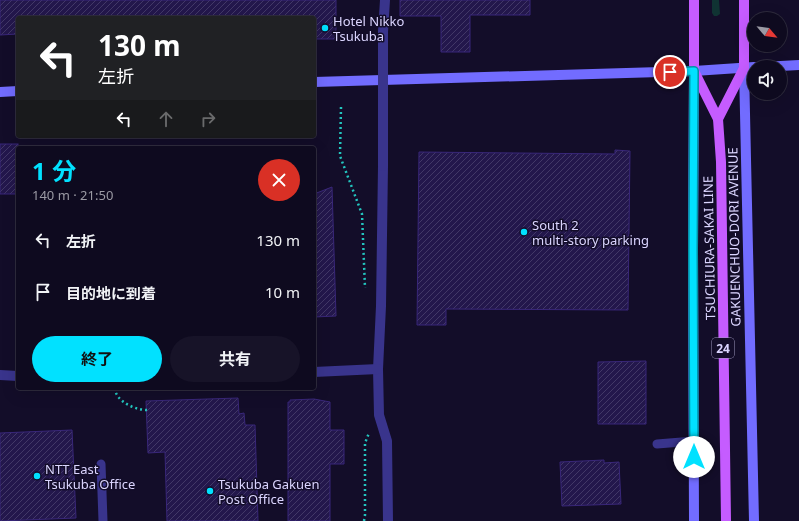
<!DOCTYPE html>
<html lang="ja">
<meta charset="utf-8">
<style>
:root{--surface:#0e0a1f;--page:#171328;--text:#f1f3f6;--muted:#9b9aa4;--line:#2e2b3d;--accent:#01e1ff}
body{margin:0;font-family:"Noto Sans","Noto Sans JP",sans-serif;background:var(--page);color:var(--text);height:100vh;display:flex;flex-direction:column;font-size:15px;white-space:nowrap}
*{box-sizing:border-box;margin:0}
p{font-size:13px;color:var(--muted)}
.icon{flex:none;width:22px;height:22px;fill:none;stroke:currentColor;stroke-width:2;stroke-linecap:round;stroke-linejoin:round}
.map{position:relative;flex:1;overflow:hidden}
.sheet{position:absolute;left:16px;top:146px;width:300px;height:244px;display:flex;flex-direction:column;background:var(--surface);border-radius:4px;box-shadow:0 4px 16px #0002,0 0 0 1px var(--line)}
.sheet>*{flex:none}
.hud{position:absolute;left:16px;top:16px;width:300px;height:122px;border-radius:4px;box-shadow:0 4px 16px #0002,0 0 0 1px var(--line);background:#202124;color:#fff;overflow:hidden}
.needle{width:26px;rotate:119deg}
.tools{position:absolute;left:747px;top:12px;display:grid;gap:8px}
.tools a{display:grid;place-items:center;width:40px;height:40px;border-radius:50%;background:var(--surface);box-shadow:0 4px 16px #0002,0 0 0 1px var(--line);font-size:20px}
.pin{position:absolute;display:grid;place-items:center;width:34px;height:34px;color:#fff;margin:-17px;border:2px solid #fff;border-radius:50%;box-shadow:0 1px 4px #0007}
.me{position:absolute;width:44px;margin:-22px;rotate:0deg;stroke-linejoin:round;filter:drop-shadow(0 0 3px #0008)}
.turn{display:flex;align-items:center;gap:14px;height:84px;padding:0 16px;font-size:18px}
.turn .icon{width:52px;height:52px;stroke-width:2.5}
.turn b{display:block;font-size:28px;line-height:34px}
.lanes{display:flex;align-items:center;height:38px;padding:0 16px;background:#0003;justify-content:center;gap:20px;direction:ltr}
.lanes .off{opacity:.35}
.round{display:grid;place-items:center;flex:none;width:42px;height:42px;border-radius:21px;background:var(--page)}
.headline{display:flex;align-items:center;justify-content:space-between;height:68px;padding:0 16px}
h1{font-size:24px;font-weight:700;line-height:30px;color:var(--accent)}
.button{display:flex;gap:8px;margin-top:auto;padding:8px 16px}
.button a{flex:1;height:46px;border-radius:24px;background:var(--accent);color:#111;font-size:16px;font-weight:700;line-height:46px;text-align:center}
.button a+a{background:var(--page);color:var(--text)}
ul{padding:0;list-style:none}
li{display:flex;align-items:center;gap:12px;height:52px;padding:0 16px}
li div{flex:1}
li b{display:block;font-size:15px}
li em{font-style:normal}
.map>svg:first-child{display:block}
.green{fill:#103333}
.building{fill:url(#building-hatch);stroke:#39277a}
.lines{fill:none;stroke-linecap:round;stroke-linejoin:round}
.path{stroke:#23c5be;stroke-width:2.5;stroke-dasharray:2 3;stroke-linecap:butt}
.lane{stroke:#39348c;stroke-width:9}
.street{stroke:#39348c;stroke-width:10}
.secondary{stroke:#726cff;stroke-width:10}
.primary{stroke:#c55cff;stroke-width:10}
.street-bridge{stroke:#39348c;stroke-width:10}
.route-casing{stroke:#0192a6;stroke-width:10}
.route{stroke:#01e1ff;stroke-width:7}
.poi-dot{fill:#01e1ff;stroke:#130d29;stroke-width:1.5}
.labels{text-anchor:middle;dominant-baseline:central;stroke-width:3;stroke-linejoin:round;paint-order:stroke}
.shield{fill:#130d29;stroke:#9f99bf;stroke-width:1}
.shield-label{font-size:12px;font-weight:bold;fill:#dbd5ff}
.poi-label{font-size:13px;fill:#dbd5ff;stroke:#130d29;text-anchor:start}
.street-label{font-size:13px;fill:#dbd5ff;stroke:#130d29}
</style>
<div class="map">
<svg width="799" height="521" viewBox="0 0 799 521">
<defs>
<pattern id="building-hatch" width="6" height="6" patternUnits="userSpaceOnUse"><rect width="6" height="6" fill="#23174c"/><path d="M-1 1l2-2M0 6l6-6M5 7l2-2" fill="none" stroke="#423867"/></pattern>
</defs>
<rect width="100%" height="100%" fill="#130d29"/>
<path class="green" d="M712,0h7l1,14 -3,2h-3l-2,-3z"/>
<g class="building">
<path d="M0,0h336v39h-22v-21h-296v16l-18,1z"/>
<path d="M400,0h130v15h-60v37h-29v-36h-41z"/>
<rect x="0" y="144" width="18" height="50"/>
<path d="M615,150l15,1 -2,159 -182,-1v16h-29l2,-173 196,2z"/>
<path d="M332,187l4,129 -22,1v-123z"/>
<path d="M646,361v63h-48v-62z"/>
<path d="M238,398l1,16 5,-1 1,12h10l3,96h-91l-2,-69 -17,1 -2,-52z"/>
<path d="M314,399l16,3v28h14v34h-14v57h-42v-119h2v-2z"/>
<path d="M72,430l4,88 -76,3v-88z"/>
<path d="M604,460v3l15,-1 2,42 -59,2 -2,-44z"/>
</g>
<g class="lines">
<g class="path">
<path d="M341,107l-1,49 22,58 3,74"/>
<path d="M115,388c0,13 20,22 32,22"/>
<path d="M364,521l1,-6v-72l4,-10"/>
</g>
<g class="lane">
<path d="M657,444l37,-3"/>
<path d="M101,464l2,57"/>
</g>
<g class="street">
<path d="M383,32l2,-32"/>
<path d="M383,166l-2,140 -3,63 1,46 8,26 1,80"/>
<path d="M314,372l64,-3"/>
<path d="M0,375l18,1"/>
</g>
<g class="secondary">
<path d="M762,67l37,-2"/>
<path d="M744,68l10,453"/>
<path d="M314,82l380,-11 60,-4"/>
<path d="M0,92l18,-1"/>
<path d="M694,521l-1,-271 1,-179"/>
</g>
<g class="primary">
<path d="M694,0v71l24,48 3,43 5,359"/>
<path d="M718,119l26,-51v-68"/>
</g>
<path class="street-bridge" d="M383,166v-134"/>
</g>
<g class="lines">
<g class="route-casing">
<path id="route" d="M670,72l24,-1 -1,179 1,207"/>
</g>
<use href="#route" class="route"/>
</g>
<g class="poi-dot">
<circle cx="325" cy="28" r="4"/>
<circle cx="524" cy="232" r="4"/>
<circle cx="37" cy="476" r="4"/>
<circle cx="210" cy="491" r="4"/>
</g>
<g class="labels">
<rect class="shield" x="712" y="338" width="22" height="20" rx="3"/>
<g class="shield-label">
<text x="723" y="348">24</text>
</g>
<g class="poi-label">
<text x="333" y="21">Hotel Nikko<tspan x="333" dy="15">Tsukuba</tspan></text>
<text x="532" y="225">South 2<tspan x="532" dy="15">multi-story parking</tspan></text>
<text x="45" y="469">NTT East<tspan x="45" dy="15">Tsukuba Office</tspan></text>
<text x="218" y="484">Tsukuba Gakuen<tspan x="218" dy="15">Post Office</tspan></text>
</g>
<g class="street-label">
<text transform="translate(734 237) rotate(-91)">GAKUENCHUO-DORI AVENUE</text>
<text transform="translate(709 248) rotate(-91)">TSUCHIURA-SAKAI LINE</text>
</g>
</g>
</svg>
<div class="tools">
<a><svg class="needle" viewBox="-14 -14 28 28"><path d="M0-13l5 13h-10z" fill="#e53935"/><path d="M0 13l5-13h-10z" fill="#9b9aa4"/></svg></a>
<a><svg class="icon" aria-label="sound" viewBox="0 0 24 24"><path d="M4 9h4l5-4v14l-5-4H4zM17 9q2 3 0 6"/></svg></a>
</div>
<div class="pin" style="left:670px;top:72px;background:#d93025"><svg class="icon" aria-label="arrive" viewBox="0 0 24 24"><path d="M6 21V4h12l-3 4 3 4H6"/></svg></div>
<svg class="me" style="left:694px;top:457px" viewBox="-20 -20 40 40"><circle r="19" fill="#fff"/><path d="M0-13L10 11 0 6-10 11z" fill="#01e1ff"/></svg>
<div class="hud">
<div class="turn"><svg class="icon" aria-label="left" viewBox="0 0 24 24"><path d="M17 20v-9H6M10 6l-5 5 5 5"/></svg><div><b>130 m</b>左折</div></div>
<div class="lanes"><svg class="icon" aria-label="left" viewBox="0 0 24 24"><path d="M17 20v-9H6M10 6l-5 5 5 5"/></svg><svg class="icon off" aria-label="ahead" viewBox="0 0 24 24"><path d="M12 20V5M6 11l6-6 6 6"/></svg><svg class="icon off" aria-label="right" viewBox="0 0 24 24"><path d="M7 20v-9h11M14 6l5 5-5 5"/></svg></div>
</div>
<section class="sheet">
<div class="headline"><div><h1>1 分</h1><p>140 m · 21:50</p></div><a class="round" style="background:#d93025;color:#fff"><svg class="icon" aria-label="close" viewBox="0 0 24 24"><path d="M6 6l12 12M18 6L6 18"/></svg></a></div>
<ul>
<li><svg class="icon" aria-label="left" viewBox="0 0 24 24"><path d="M17 20v-9H6M10 6l-5 5 5 5"/></svg><div><b>左折</b></div><em>130 m</em></li>
<li><svg class="icon" aria-label="arrive" viewBox="0 0 24 24"><path d="M6 21V4h12l-3 4 3 4H6"/></svg><div><b>目的地に到着</b></div><em>10 m</em></li>
</ul>
<div class="button"><a>終了</a><a>共有</a></div>
</section>
</div>
